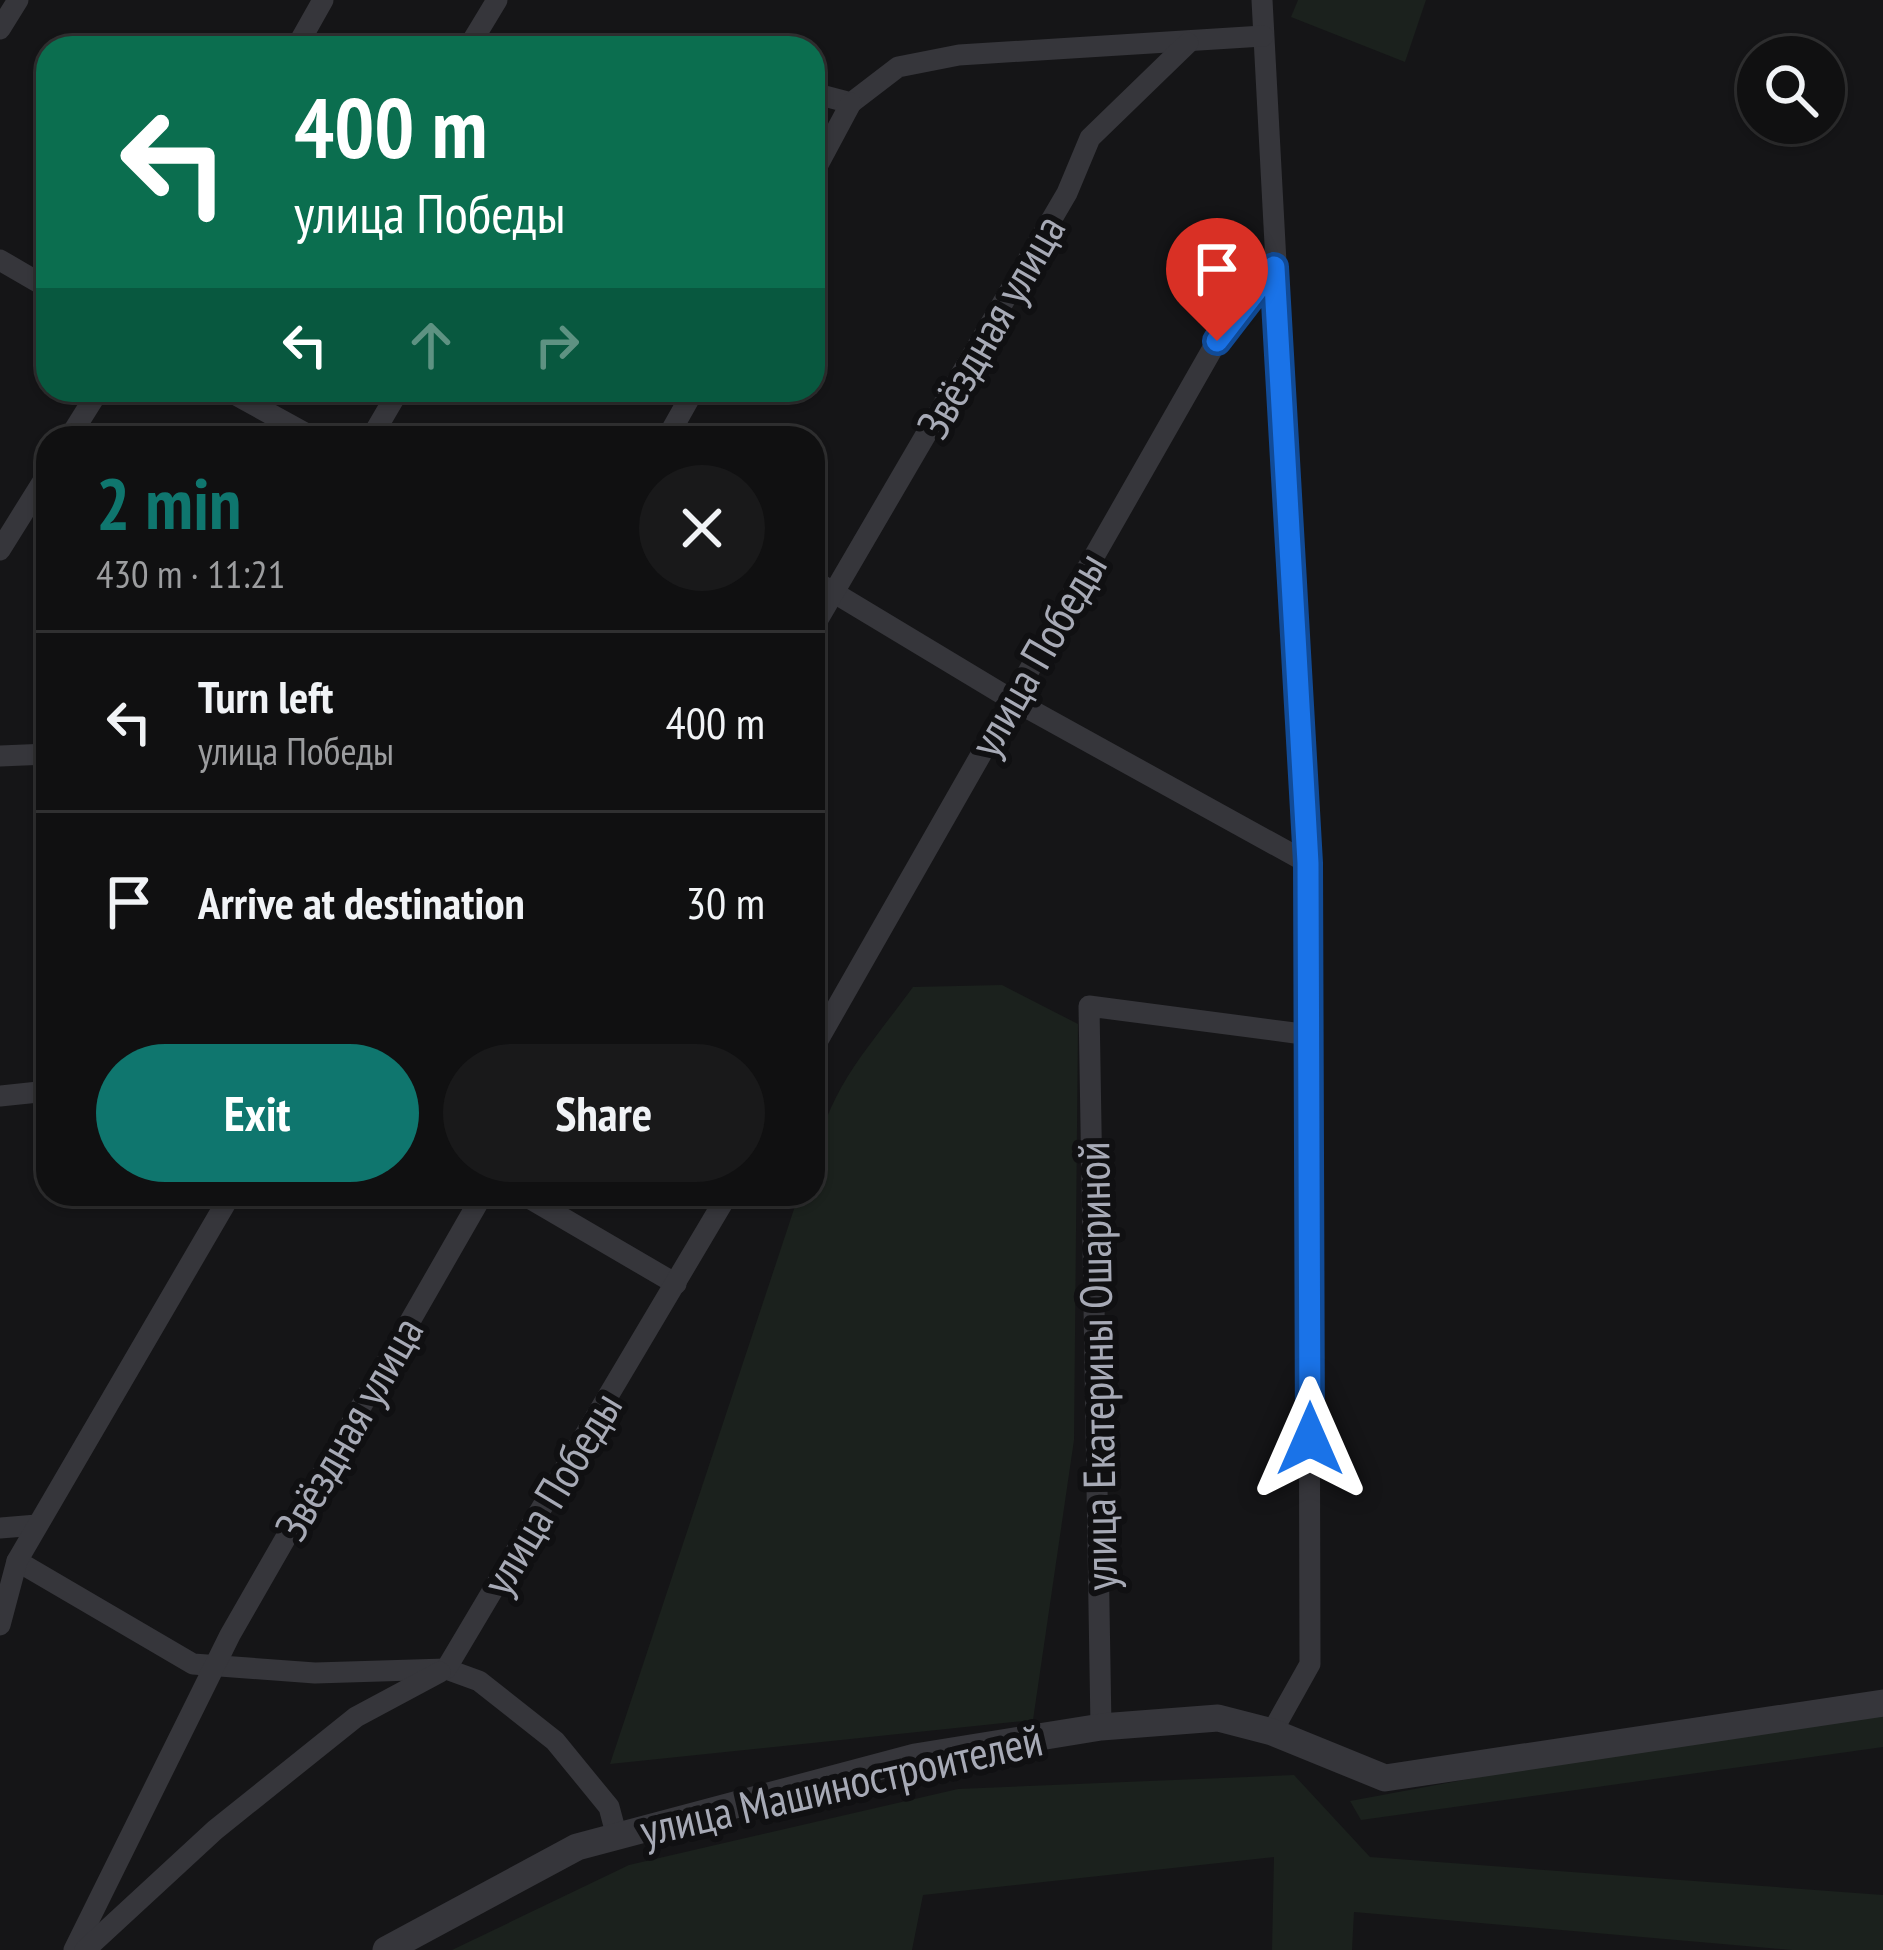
<!DOCTYPE html>
<meta charset="utf-8">
<style>
:root{--surface:#101011;--page:#19191a;--text:#f1f3f6;--muted:#9c9d9f;--line:#303031;--accent:#0f766e}
body{margin:0;font-family:"PT Sans Narrow",sans-serif;background:var(--page);color:var(--text);height:100vh;display:flex;flex-direction:column;font-size:45px;white-space:nowrap}
*{box-sizing:border-box;margin:0}
p{font-size:39px;color:var(--muted)}
.icon{flex:none;width:66px;height:66px;fill:none;stroke:currentColor;stroke-width:2;stroke-linecap:round;stroke-linejoin:round}
.map{position:relative;flex:1;overflow:hidden}
.drawer{position:absolute;left:36px;top:426px;width:789px;height:780px;display:flex;flex-direction:column;background:var(--surface);border-radius:36px;box-shadow:0 3px 9px #0004,0 0 0 3px var(--line)}
.drawer>*{flex:none}
.hud{position:absolute;left:36px;top:36px;width:789px;height:366px;border-radius:36px;box-shadow:0 3px 9px #0004,0 0 0 3px var(--line);background:#0b6e4f;color:#fff;overflow:hidden}
.buttons{position:absolute;left:1737px;top:36px;display:grid;gap:24px}
.buttons a{display:grid;place-items:center;width:108px;height:108px;border-radius:50%;background:var(--surface);box-shadow:0 3px 9px #0004,0 0 0 3px var(--line);font-size:60px}
.pin{position:absolute;display:grid;place-items:center;width:102px;height:102px;color:#fff;margin:-123px -51px;border-radius:50% 50% 50% 0;rotate:-45deg;box-shadow:0 0 12px #0007}
.pin .icon{rotate:45deg}
.me{position:absolute;width:132px;margin:-66px;rotate:0deg;stroke-linejoin:round;filter:drop-shadow(0 0 9px #0008)}
.turn{display:flex;align-items:center;gap:42px;height:252px;padding:0 60px;font-size:54px}
.turn .icon{width:156px;height:156px;stroke-width:2.5}
.turn b{display:block;font-size:84px;line-height:102px}
.lanes{display:flex;align-items:center;height:114px;padding:0 60px;background:#0003;justify-content:center;gap:60px;direction:ltr}
.lanes .off{opacity:.35}
.round{display:grid;place-items:center;flex:none;width:126px;height:126px;border-radius:63px;background:var(--page)}
.overview{display:flex;align-items:center;justify-content:space-between;height:204px;padding:0 60px}
h1{font-size:72px;font-weight:800;line-height:90px;color:var(--accent)}
.primary-button{display:flex;gap:24px;margin-top:auto;padding:24px 60px}
.primary-button a{flex:1;height:138px;border-radius:72px;background:var(--accent);color:#fff;font-size:48px;font-weight:800;line-height:138px;text-align:center}
.primary-button a+a{background:var(--page);color:var(--text)}
ul{padding:0;list-style:none}
li{display:flex;align-items:center;gap:36px;height:180px;padding:0 60px;border-top:3px solid var(--line)}
li div{flex:1}
li b{display:block;font-size:45px}
li em{font-style:normal}
.map>svg:first-child{display:block}
.green{fill:#1b211d}
.lines{fill:none;stroke-linecap:round;stroke-linejoin:round}
.minor{stroke:#36363b;stroke-width:21}
.tertiary{stroke:#36363b;stroke-width:27}
.route-casing{stroke:#114b97;stroke-width:30}
.route{stroke:#1a73e8;stroke-width:21}
.labels{text-anchor:middle;dominant-baseline:central;stroke-width:12;stroke-linejoin:round;paint-order:stroke}
.street-label{font-size:45px;fill:#a7aab6;stroke:#101012}
</style>
<div class="map">
<svg width="1883" height="1950" viewBox="0 0 1883 1950">
<rect width="100%" height="100%" fill="#151517"/>
<g class="green">
<path d="M1298,0h128l-21,62 -114,-45z"/>
<path d="M1002,985l76,39 -4,416 -41,280 -423,44 189,-570h14c0,-90 49,-137 100,-207z"/>
<path d="M1883,1702v45l-522,73 -11,-19z"/>
<path d="M1294,1775l76,82 513,38v55h-91l-438,-38 -2,38h-80l2,-93 -351,38 -11,55h-460l177,-85 329,-76z"/>
</g>
<g class="lines">
<g class="minor">
<path d="M1262,0l46,863 2,801 -38,68"/>
<path d="M0,29l18,-29"/>
<path d="M296,48l27,-48"/>
<path d="M468,48l29,-48"/>
<path d="M813,93l38,10 47,-36 61,-12 304,-19"/>
<path d="M813,174l38,-71"/>
<path d="M0,260l48,28"/>
<path d="M227,390l87,48"/>
<path d="M69,438l30,-48"/>
<path d="M371,438l28,-48"/>
<path d="M667,438l27,-48"/>
<path d="M0,550l48,-77"/>
<path d="M813,580l196,118 299,165"/>
<path d="M813,628l254,-435 23,-55 98,-95"/>
<path d="M0,756l48,-2"/>
<path d="M813,1049l404,-708 57,-74"/>
<path d="M0,1096l48,-5"/>
<path d="M522,1194l154,90"/>
<path d="M0,1528l37,-3"/>
<path d="M17,1561l176,103 122,9 131,-4 33,12 76,60 54,66 8,30"/>
<path d="M0,1625l17,-64 214,-367"/>
<path d="M446,1669l282,-475"/>
<path d="M1101,1727l-12,-721 221,29"/>
<path d="M74,1950l156,-315 253,-441"/>
<path d="M85,1950l130,-120 141,-113 84,-45"/>
</g>
<path class="tertiary" d="M386,1950l191,-103 338,-90 186,-30 117,-9 54,14 113,46 498,-75"/>
</g>
<g class="lines">
<g class="route-casing">
<path id="route" d="M1217,341l57,-74 34,596 2,576"/>
</g>
<use href="#route" class="route"/>
</g>
<g class="labels">
<g class="street-label">
<text transform="translate(990 326) rotate(-60)">Звёздная улица</text>
<text transform="translate(1037 654) rotate(-60)">улица Победы</text>
<text transform="translate(1096 1366) rotate(-91)">улица Екатерины Ошариной</text>
<text transform="translate(348 1428) rotate(-60)">Звёздная улица</text>
<text transform="translate(551 1493) rotate(-59)">улица Победы</text>
<text transform="translate(841 1784) rotate(-13)">улица Машиностроителей</text>
</g>
</g>
</svg>
<div class="buttons">
<a><svg class="icon" aria-label="search" viewBox="0 0 24 24"><circle cx="10" cy="10" r="6"/><path d="M15 15l6 6"/></svg></a>
</div>
<div class="pin" style="left:1217px;top:341px;background:#d93025"><svg class="icon" aria-label="arrive" viewBox="0 0 24 24"><path d="M6 21V4h12l-3 4 3 4H6"/></svg></div>
<svg class="me" style="left:1310px;top:1439px" viewBox="-20 -20 40 40"><path d="M0-17L14 15 0 8-14 15z" fill="#1a73e8" stroke="#fff" stroke-width="4"/></svg>
<div class="hud">
<div class="turn"><svg class="icon" aria-label="left" viewBox="0 0 24 24"><path d="M17 20v-9H6M10 6l-5 5 5 5"/></svg><div><b>400 m</b>улица Победы</div></div>
<div class="lanes"><svg class="icon" aria-label="left" viewBox="0 0 24 24"><path d="M17 20v-9H6M10 6l-5 5 5 5"/></svg><svg class="icon off" aria-label="ahead" viewBox="0 0 24 24"><path d="M12 20V5M6 11l6-6 6 6"/></svg><svg class="icon off" aria-label="right" viewBox="0 0 24 24"><path d="M7 20v-9h11M14 6l5 5-5 5"/></svg></div>
</div>
<section class="drawer">
<div class="overview"><div><h1>2 min</h1><p>430 m · 11:21</p></div><a class="round"><svg class="icon" aria-label="close" viewBox="0 0 24 24"><path d="M6 6l12 12M18 6L6 18"/></svg></a></div>
<ul>
<li><svg class="icon" aria-label="left" viewBox="0 0 24 24"><path d="M17 20v-9H6M10 6l-5 5 5 5"/></svg><div><b>Turn left</b><p>улица Победы</p></div><em>400 m</em></li>
<li><svg class="icon" aria-label="arrive" viewBox="0 0 24 24"><path d="M6 21V4h12l-3 4 3 4H6"/></svg><div><b>Arrive at destination</b></div><em>30 m</em></li>
</ul>
<div class="primary-button"><a>Exit</a><a>Share</a></div>
</section>
</div>
